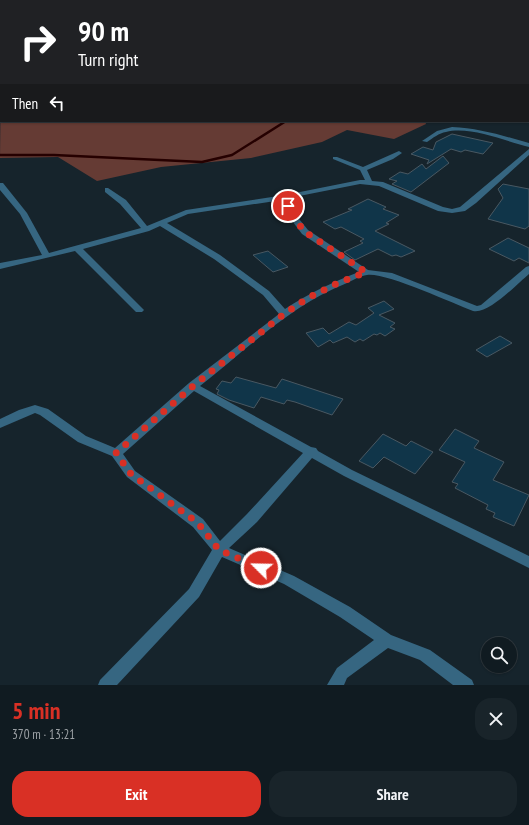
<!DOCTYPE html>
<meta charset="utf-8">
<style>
:root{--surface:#101b21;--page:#19242a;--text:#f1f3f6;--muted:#9ca1a5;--line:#30393f;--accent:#d93025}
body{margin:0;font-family:"PT Sans Narrow",sans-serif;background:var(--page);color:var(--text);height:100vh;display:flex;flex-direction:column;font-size:15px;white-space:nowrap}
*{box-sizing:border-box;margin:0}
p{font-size:13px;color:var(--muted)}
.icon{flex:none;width:22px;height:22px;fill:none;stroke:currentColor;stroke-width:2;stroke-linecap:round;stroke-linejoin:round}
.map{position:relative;height:685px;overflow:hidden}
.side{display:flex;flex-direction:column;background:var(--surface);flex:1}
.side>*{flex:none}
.hud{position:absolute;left:0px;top:0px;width:529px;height:122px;box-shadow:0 1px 3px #0004,0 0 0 1px var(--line);background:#202124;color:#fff;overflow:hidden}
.fabs{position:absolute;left:481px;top:637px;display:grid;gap:8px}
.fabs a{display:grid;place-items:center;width:36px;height:36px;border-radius:50%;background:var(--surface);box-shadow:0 1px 3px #0004,0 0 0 1px var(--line);font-size:20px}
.pin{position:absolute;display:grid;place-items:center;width:34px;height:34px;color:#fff;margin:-17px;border:2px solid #fff;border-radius:50%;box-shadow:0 1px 4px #0007}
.me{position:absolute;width:44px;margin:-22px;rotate:293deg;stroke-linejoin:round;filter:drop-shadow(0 0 3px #0008)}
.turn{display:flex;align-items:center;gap:14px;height:84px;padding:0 12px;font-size:18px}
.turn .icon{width:52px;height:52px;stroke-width:2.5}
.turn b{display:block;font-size:28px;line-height:34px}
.then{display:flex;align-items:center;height:38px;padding:0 12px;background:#0003;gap:8px;font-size:15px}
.round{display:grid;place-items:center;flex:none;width:42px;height:42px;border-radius:16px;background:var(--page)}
.head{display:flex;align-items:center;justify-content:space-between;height:68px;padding:0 12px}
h1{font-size:24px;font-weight:800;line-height:30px;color:var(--accent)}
.cta{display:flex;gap:8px;margin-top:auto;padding:8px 12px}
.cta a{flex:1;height:46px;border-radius:16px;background:var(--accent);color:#fff;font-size:16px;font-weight:800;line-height:46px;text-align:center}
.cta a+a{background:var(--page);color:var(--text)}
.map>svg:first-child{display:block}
.green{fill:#653b34}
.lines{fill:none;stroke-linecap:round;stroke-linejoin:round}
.stream{stroke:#250000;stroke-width:2.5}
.building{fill:#103549;stroke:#495862}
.minor{fill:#366681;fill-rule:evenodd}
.route{stroke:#d93025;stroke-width:7;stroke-dasharray:0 12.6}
</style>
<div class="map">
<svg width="529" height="685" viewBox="0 0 529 685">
<rect width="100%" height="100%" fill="#16242c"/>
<g class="green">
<path d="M212,0h152l-147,1z"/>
<path d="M1,58v63h424l1,3 -32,15 -47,-9 -25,12 -71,16 -90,9 -64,14 -39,-24 -58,1z"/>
</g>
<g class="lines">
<path class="stream" d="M0,155h54l148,7 30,-7 54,-34"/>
</g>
<g class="building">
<path d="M452,134l41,9 -10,11 -18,-4 -4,2 -10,-3 -24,15 2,-4 -18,-6 12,-7 10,3 3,-8z"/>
<path d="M443,156l6,7 -38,29 -19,-8 5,-3 -8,-2 11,-7 8,2 14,-10 4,5z"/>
<path d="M503,184l26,5v37l-4,3 -37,-10 15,-21 -5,-9z"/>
<path d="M368,199l18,8 -3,2 16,6 -13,8 3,1 -14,7 40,20 -14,6 -5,-2 -4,1 -14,-7 -23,11 -11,-8 19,-9 -3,-2 4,-2 -23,-12 -6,2 -12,-7 29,-12 -4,-1z"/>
<path d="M508,238l21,10v15l-10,-5 -5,3 -25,-12z"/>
<path d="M268,251l20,16 -15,5 -20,-17z"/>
<path d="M384,301l10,8 -15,6 16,8 -5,4 5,2 -10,7 -5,-3 -3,2 -3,-1 -11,7 -3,-2 -5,3 -8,-5 -14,6 -3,-3 -12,7 -12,-14 17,-5 6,6 20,-12 7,3 18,-12 -6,-5z"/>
<path d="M500,336l12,7 -25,14 -11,-7z"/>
<path d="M236,377l40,11 6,-9 61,20 -11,16 -37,-13 -8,-2 -3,4 -23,-7 -7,11 -25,-8 -12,-6 2,-4 -3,-1 6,-8 9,2z"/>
<path d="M455,429l24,12 -5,7 30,14 -11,18 36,15 -15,31 -21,-9 2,-4 -9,-4 2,-4 -33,-17 3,-4 -6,-2 13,-20 -26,-12z"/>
<path d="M383,434l23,12 5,-5 22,11 -18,22 -31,-17 -11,11 -14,-7z"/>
</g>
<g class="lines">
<g class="minor">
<path d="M377,0h15l1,1h-17z"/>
<rect x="0" y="2" width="1" height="2"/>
<rect x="528" y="16" width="1" height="2"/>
<rect x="0" y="25" width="1" height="2"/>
<path d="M529,59v4l-1,1v-4z"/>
<path d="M452,127c27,1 52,9 77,16v4c-24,-6 -59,-21 -83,-15 -7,1 -13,6 -19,10l-5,-1 15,-10z"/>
<path d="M529,149v6l-53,48 -11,8 -13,2 -14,-2 -59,-25 -19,-2 -71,14 6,16 13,16 60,40 24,3 85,33 4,-1 45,-38 3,-1v8c-12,10 -41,41 -56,37 -21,-8 -88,-39 -106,-36 -7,1 -14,5 -20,8 -56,22 -100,66 -147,103l111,61 5,1 2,3 34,19 177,86v12l-185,-92 -32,-18 -55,64 -28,26 65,28 56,31 41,28 39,15 42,30 2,5h-21l-33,-25 -32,-12 -41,30 -3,7h-17l10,-17 37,-28 -34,-23 -56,-33 -62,-27 -23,40 -82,88h-19l2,-5 89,-91 23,-39 -19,-23 -66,-50 -15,-21 -34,-14 -38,-27 -5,-2 -35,15v-9l19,-9 16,-5 13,4 38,27 29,12 74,-65 90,-69 -16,-19 -49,-36 -54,-33 -11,5 -66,18 61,61 -2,2h-6l-61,-61 -75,18v-6l42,-8 -22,-41 -20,-24v-7h3l24,30 22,40 92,-25 -21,-24 -15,-12v-4h3l18,12 21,26 39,-16 99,-15 75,-15h5l-5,-10 -27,-11v-2h4l26,10 36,-16 3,2 -9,6 -26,11 5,11 11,1 60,25 9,2 8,-2zM282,200l5,14 15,20 57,38c-26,10 -50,21 -74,37l-16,-18 -49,-36 -53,-32 21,-9zM194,391l109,62 -56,61 -27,27 -17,-22 -68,-48 -12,-17z"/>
</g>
</g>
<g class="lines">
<path class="route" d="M261,568l-42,-18 -21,-27 -67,-49 -15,-21 77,-67 91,-72 24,-16 28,-14 30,-12 -61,-40 -14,-18 -3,-8"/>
</g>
</svg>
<div class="fabs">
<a><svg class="icon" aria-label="search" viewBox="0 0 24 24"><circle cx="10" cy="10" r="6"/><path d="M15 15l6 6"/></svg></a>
</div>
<div class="pin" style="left:288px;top:206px;background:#d93025"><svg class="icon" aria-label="arrive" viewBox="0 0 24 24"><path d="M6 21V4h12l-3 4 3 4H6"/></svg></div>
<svg class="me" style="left:261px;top:568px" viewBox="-20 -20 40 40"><circle r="17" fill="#d93025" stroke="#fff" stroke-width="3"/><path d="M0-11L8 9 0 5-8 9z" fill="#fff"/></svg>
<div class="hud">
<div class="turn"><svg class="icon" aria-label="right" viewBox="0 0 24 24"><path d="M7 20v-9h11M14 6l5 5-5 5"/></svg><div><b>90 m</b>Turn right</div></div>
<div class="then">Then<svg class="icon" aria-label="left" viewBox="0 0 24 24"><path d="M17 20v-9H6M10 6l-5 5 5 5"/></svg></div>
</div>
</div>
<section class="side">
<div class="head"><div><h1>5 min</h1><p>370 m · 13:21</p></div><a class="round"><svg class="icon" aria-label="close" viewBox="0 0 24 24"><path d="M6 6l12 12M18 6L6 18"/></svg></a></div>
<div class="cta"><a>Exit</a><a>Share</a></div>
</section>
